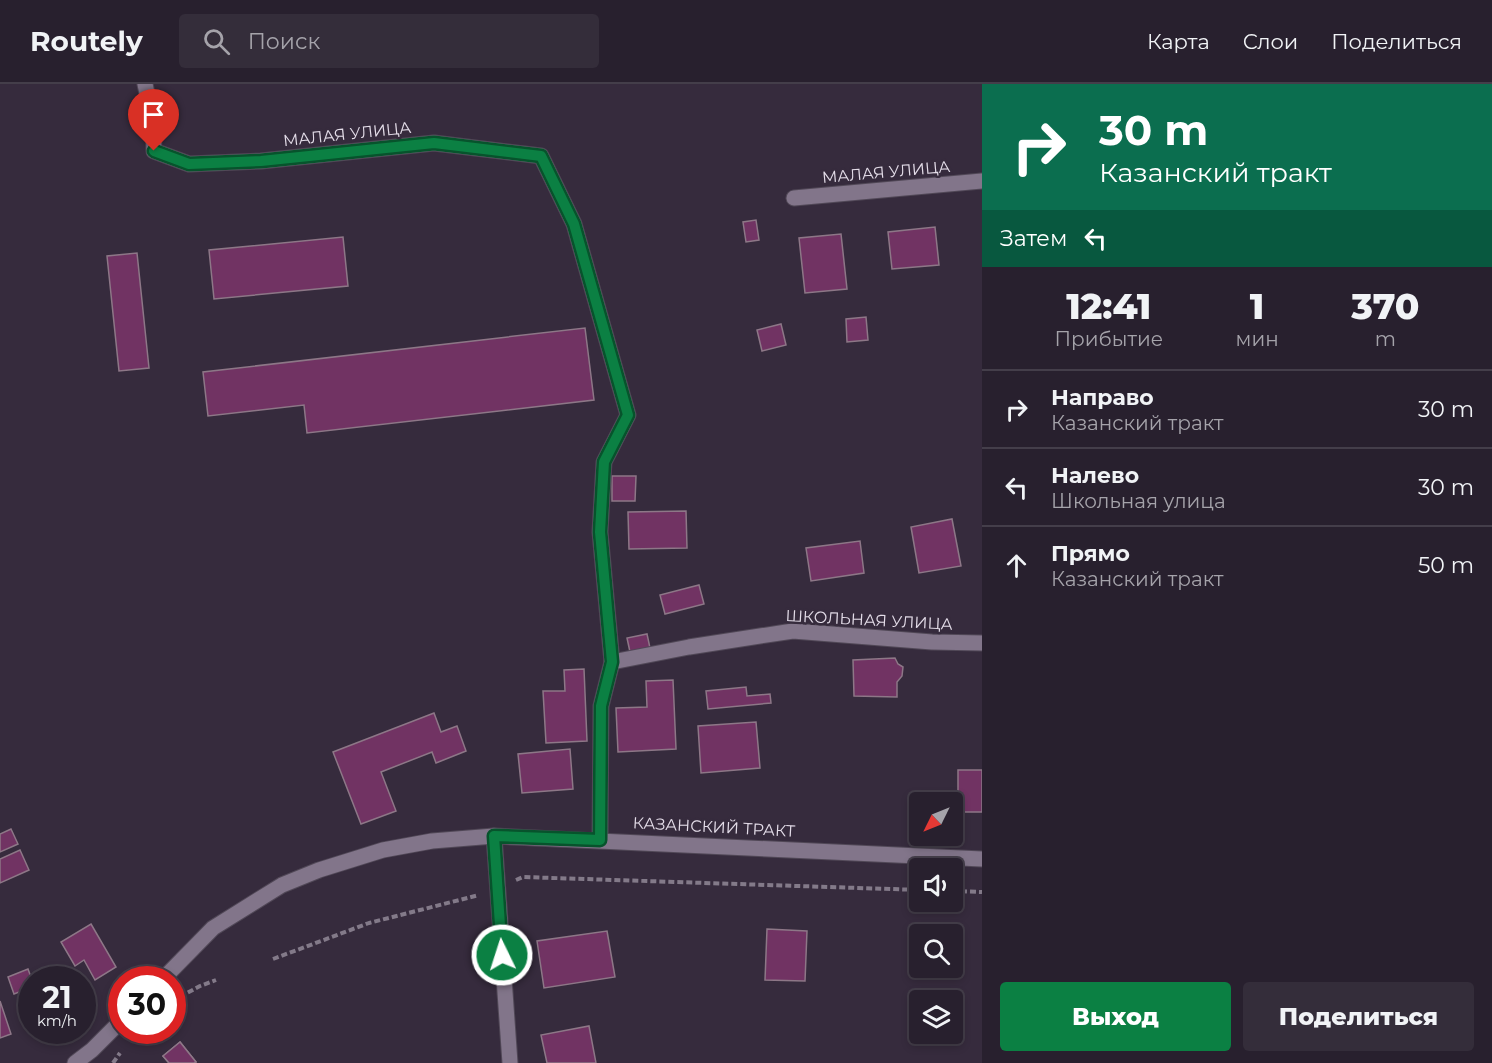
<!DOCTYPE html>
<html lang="ru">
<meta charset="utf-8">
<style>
:root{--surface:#28202e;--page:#342d3a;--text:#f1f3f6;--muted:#a5a3aa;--line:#443e4a;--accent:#0b8043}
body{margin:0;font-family:Montserrat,sans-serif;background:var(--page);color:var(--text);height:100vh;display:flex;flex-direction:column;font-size:22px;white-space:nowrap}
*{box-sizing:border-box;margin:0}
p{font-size:20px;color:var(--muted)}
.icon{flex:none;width:33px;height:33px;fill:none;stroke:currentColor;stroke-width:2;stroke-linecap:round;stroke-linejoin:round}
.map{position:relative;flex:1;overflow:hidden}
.details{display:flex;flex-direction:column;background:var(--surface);width:510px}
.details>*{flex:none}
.banner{background:#0b6e4f;color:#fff;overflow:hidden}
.needle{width:39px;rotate:227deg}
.controls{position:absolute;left:909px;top:708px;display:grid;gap:12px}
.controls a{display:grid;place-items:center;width:54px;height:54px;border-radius:6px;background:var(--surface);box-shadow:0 3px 9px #0003,0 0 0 2px var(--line);font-size:30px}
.speed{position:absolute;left:18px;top:882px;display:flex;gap:12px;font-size:30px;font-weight:700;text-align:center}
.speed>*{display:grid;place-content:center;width:78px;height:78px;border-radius:50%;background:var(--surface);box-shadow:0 3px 9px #0003,0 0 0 2px var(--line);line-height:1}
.speed small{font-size:15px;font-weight:400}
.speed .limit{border:9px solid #d22;background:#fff;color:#111}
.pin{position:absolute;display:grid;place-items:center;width:51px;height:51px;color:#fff;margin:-62px -26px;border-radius:50% 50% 50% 0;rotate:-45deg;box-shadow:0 0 6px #0007}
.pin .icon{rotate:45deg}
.me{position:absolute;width:66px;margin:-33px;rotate:356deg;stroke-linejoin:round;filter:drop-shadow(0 0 4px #0008)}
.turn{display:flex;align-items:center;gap:21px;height:126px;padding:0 18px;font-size:27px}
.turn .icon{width:78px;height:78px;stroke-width:2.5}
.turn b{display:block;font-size:42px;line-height:51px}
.then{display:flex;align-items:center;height:57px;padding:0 18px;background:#0003;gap:12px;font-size:22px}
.eta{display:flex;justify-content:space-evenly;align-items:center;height:102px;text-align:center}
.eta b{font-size:36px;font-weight:800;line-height:42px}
.cta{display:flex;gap:12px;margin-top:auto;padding:12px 18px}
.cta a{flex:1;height:69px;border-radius:6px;background:var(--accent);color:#fff;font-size:24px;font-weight:800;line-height:69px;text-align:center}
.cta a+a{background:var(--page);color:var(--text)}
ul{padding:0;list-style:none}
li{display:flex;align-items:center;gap:18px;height:78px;padding:0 18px;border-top:2px solid var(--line)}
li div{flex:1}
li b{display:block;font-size:22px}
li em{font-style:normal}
header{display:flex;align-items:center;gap:36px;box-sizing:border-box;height:84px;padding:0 30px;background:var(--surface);border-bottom:2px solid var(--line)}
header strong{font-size:28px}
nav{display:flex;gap:33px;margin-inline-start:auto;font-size:21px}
.search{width:420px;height:54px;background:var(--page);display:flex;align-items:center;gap:15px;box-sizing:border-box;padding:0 21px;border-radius:6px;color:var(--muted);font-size:22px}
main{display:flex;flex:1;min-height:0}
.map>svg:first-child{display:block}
.building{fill:#713363;stroke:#8d7787;stroke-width:1.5}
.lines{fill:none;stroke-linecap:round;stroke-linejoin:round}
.minor-casing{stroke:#514857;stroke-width:17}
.path{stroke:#837a89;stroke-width:4;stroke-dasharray:6 3;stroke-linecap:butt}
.minor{stroke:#82758a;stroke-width:15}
.route-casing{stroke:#07532c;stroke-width:15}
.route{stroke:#0b8043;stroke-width:10}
.labels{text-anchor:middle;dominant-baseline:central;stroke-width:5;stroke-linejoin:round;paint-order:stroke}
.street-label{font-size:16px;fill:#e4dde9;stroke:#362b3d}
</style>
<header>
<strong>Routely</strong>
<div class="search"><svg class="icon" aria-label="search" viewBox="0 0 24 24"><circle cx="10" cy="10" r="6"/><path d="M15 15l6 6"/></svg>Поиск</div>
<nav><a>Карта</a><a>Слои</a><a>Поделиться</a></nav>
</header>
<main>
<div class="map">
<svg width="982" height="979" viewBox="0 0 982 979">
<rect width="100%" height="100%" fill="#362b3d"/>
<g class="building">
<path d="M756,136l3,20 -13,2 -3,-20z"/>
<path d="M935,143l4,38 -47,4 -4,-37z"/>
<path d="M841,150l6,55 -42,4 -6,-55z"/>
<path d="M343,153l5,49 -134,13 -5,-49z"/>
<path d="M137,169l12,115 -30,3 -12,-115z"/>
<path d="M866,233l2,23 -21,2 -1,-23z"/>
<path d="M781,240l5,21 -24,6 -5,-21z"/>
<path d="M585,244l9,72 -287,33 -3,-28 -96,11 -5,-44z"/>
<path d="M612,392h24l-1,25h-23z"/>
<path d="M686,427l1,37 -58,1 -1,-37z"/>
<path d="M952,435l9,47 -42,7 -8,-46z"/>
<path d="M860,457l4,32 -53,8 -5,-33z"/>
<path d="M699,501l5,19 -39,10 -5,-19z"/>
<path d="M647,550l3,14 -20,4 -3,-14z"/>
<path d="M895,574l3,6 5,3 -1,9 -5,6v15l-43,-1 -1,-36z"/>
<path d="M584,585l3,72 -41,2 -3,-52h22l-1,-21z"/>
<path d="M673,596l3,69 -58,3 -2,-44 31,-1 -1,-26z"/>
<path d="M746,603l1,9 23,-2 1,9 -63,6 -2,-18z"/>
<path d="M434,629l7,19 16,-6 9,25 -30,12 -4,-11 -51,20 15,39 -35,13 -28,-72z"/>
<path d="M756,638l4,46 -59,5 -3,-47z"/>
<path d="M570,665l3,40 -51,4 -4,-39z"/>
<rect x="958" y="686" width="24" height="42"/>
<path d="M914,712h16v6h-10v17h-7z"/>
<path d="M11,745l7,15 -18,8v-18z"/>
<path d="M20,766l9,20 -29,13v-24z"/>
<path d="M91,840l25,43 -21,13 -11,-20 -9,6 -14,-24z"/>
<path d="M767,845l40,2 -2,50 -40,-1z"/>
<path d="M607,847l8,46 -71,11 -7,-47z"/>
<path d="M28,885l4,11v7l-18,7 -6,-17z"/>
<path d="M0,917l11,33 -11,4z"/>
<path d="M589,942l7,37h-49l-6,-28z"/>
<path d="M180,958l16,20 -2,1h-25l-6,-7z"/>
<path d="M180,958l16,20 -2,1h-25l-6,-7z"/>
</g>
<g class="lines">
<g class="minor-casing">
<g id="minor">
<path d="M145,0l8,38 1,29 35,13 72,-3 173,-18 107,13 33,68 54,191 -24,47 -4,70 12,130 -11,44 -1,134"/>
<path d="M794,114l188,-17"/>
<path d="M612,578l77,-15 104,-16 139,11 50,1"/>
<path d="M494,752l16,227"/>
<path d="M162,896l51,-52 69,-43 37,-15 64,-20 49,-9 62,-5 488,23"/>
<path d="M75,979l17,-13 30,-30"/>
</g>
</g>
<g class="path">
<path d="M516,796l7,-3 397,13"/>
<path d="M952,807l30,1"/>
<path d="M273,875l96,-36 110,-28"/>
<path d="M172,917l28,-15 16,-6"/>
<path d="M113,979l7,-10"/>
</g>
<use href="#minor" class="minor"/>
</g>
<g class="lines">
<g class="route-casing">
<path id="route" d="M154,67l35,13 72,-3 173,-18 107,13 33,68 54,191 -24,47 -4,70 12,130 -11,44 -1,134 -106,-4 8,119"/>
</g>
<use href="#route" class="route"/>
</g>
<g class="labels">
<g class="street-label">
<text transform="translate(347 50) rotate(-6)">МАЛАЯ УЛИЦА</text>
<text transform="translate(886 88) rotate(-5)">МАЛАЯ УЛИЦА</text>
<text transform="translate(869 536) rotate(3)">ШКОЛЬНАЯ УЛИЦА</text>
<text transform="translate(714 743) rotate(3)">КАЗАНСКИЙ ТРАКТ</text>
</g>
</g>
</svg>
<div class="controls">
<a><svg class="needle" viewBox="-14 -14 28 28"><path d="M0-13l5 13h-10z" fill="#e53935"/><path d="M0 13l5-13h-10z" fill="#a5a3aa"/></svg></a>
<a><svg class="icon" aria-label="sound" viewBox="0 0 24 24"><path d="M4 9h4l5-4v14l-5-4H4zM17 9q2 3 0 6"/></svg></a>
<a><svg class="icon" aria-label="search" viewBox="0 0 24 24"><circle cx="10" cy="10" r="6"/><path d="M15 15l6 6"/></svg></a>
<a><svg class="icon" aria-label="layers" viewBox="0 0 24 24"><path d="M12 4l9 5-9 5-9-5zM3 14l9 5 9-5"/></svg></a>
</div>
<div class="speed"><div>21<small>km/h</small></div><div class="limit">30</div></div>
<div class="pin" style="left:154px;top:67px;background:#d93025"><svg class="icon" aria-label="arrive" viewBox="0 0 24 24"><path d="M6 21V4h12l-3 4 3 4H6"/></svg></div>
<svg class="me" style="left:502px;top:871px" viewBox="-20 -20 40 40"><circle r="17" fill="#0b8043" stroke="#fff" stroke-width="3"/><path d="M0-11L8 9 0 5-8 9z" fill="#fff"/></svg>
</div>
<section class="details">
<div class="banner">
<div class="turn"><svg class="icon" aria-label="right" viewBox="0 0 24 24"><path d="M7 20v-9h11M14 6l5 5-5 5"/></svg><div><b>30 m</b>Казанский тракт</div></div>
<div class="then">Затем<svg class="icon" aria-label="left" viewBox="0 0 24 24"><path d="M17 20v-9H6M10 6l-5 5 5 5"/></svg></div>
</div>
<div class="eta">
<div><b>12:41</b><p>Прибытие</p></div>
<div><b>1</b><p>мин</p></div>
<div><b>370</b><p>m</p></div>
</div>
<ul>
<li><svg class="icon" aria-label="right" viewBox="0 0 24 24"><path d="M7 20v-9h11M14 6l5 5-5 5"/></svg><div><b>Направо</b><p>Казанский тракт</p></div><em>30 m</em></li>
<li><svg class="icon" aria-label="left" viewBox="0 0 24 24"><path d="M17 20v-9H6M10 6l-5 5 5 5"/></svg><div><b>Налево</b><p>Школьная улица</p></div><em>30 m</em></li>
<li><svg class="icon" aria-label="ahead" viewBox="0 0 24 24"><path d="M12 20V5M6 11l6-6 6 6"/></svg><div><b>Прямо</b><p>Казанский тракт</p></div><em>50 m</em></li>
</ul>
<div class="cta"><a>Выход</a><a>Поделиться</a></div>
</section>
</main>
